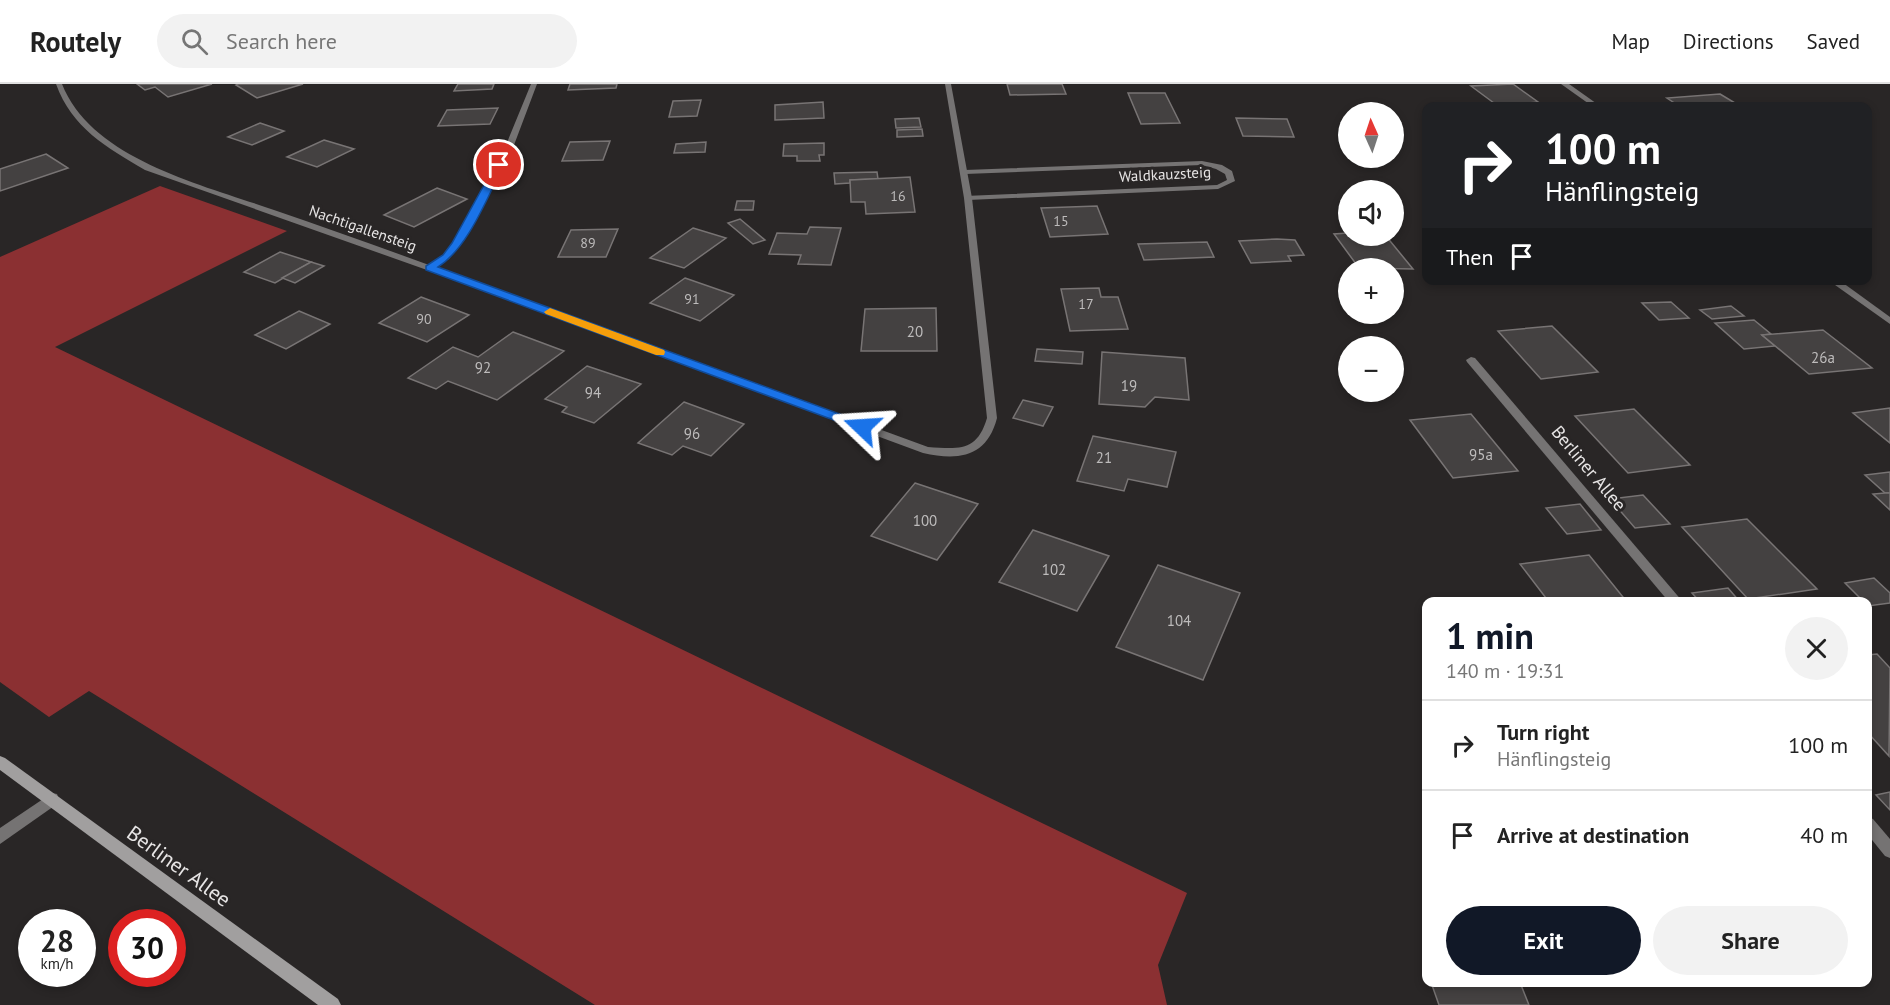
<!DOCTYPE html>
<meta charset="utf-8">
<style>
:root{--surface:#fff;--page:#f2f2f2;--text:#222;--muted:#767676;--line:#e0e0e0;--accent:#111827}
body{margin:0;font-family:"PT Sans",sans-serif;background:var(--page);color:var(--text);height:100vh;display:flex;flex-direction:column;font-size:22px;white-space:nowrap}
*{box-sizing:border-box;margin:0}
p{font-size:20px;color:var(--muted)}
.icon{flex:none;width:33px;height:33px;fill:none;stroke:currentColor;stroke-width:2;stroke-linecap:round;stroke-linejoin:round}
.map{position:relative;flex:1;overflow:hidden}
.panel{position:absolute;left:1422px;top:513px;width:450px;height:390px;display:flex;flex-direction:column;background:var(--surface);border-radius:12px;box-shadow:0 3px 9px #0003}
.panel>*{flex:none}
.banner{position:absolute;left:1422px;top:18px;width:450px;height:183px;border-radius:12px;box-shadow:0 3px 9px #0003;background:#202124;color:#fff;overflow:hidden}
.needle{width:39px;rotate:357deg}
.controls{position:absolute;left:1338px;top:18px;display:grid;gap:12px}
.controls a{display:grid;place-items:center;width:66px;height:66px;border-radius:50%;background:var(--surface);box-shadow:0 3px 9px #0003;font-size:30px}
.speed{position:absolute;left:18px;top:825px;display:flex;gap:12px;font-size:30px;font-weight:700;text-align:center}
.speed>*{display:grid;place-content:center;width:78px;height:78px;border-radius:50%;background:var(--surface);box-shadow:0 3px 9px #0003;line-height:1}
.speed small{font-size:15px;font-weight:400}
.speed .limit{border:9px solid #d22;background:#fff;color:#111}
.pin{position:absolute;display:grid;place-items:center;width:51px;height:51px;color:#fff;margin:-26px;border:3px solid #fff;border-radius:50%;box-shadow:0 2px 6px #0007}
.me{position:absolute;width:66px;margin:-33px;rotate:290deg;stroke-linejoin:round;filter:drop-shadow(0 0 4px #0008)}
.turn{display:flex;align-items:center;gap:21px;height:126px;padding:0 24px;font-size:27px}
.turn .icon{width:78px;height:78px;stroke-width:2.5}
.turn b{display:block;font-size:42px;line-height:51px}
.then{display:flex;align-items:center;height:57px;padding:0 24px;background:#0003;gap:12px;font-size:22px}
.round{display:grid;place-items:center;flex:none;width:63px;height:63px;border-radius:32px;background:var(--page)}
.headline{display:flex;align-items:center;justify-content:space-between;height:102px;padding:0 24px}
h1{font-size:36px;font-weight:700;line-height:45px;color:var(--accent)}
.primary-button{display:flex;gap:12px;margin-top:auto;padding:12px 24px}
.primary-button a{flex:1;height:69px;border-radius:36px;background:var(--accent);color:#fff;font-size:24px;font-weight:700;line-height:69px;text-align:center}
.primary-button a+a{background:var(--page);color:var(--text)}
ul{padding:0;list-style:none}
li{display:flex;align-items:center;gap:18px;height:90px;padding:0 24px;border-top:2px solid var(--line)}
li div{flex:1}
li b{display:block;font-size:22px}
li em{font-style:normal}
header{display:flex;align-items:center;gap:36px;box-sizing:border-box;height:84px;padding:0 30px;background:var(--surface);border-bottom:2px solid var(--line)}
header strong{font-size:28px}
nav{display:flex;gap:33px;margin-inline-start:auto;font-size:21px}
.search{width:420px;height:54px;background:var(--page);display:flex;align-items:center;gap:15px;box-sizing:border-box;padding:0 21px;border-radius:33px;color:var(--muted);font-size:22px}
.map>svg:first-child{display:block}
.forest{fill:#8b3032}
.building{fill:#444141;stroke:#787474;stroke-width:1.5}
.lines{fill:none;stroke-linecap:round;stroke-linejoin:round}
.service{fill:#757373;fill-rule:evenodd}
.minor{fill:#757373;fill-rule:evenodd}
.secondary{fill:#a19f9f;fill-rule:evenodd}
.route{fill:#1a73e8;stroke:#114b97;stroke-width:1.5}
.slow{fill:#f59e0b}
.labels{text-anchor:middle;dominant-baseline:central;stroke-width:6;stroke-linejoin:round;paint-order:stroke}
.far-number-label{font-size:14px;fill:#bebcbc}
.far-street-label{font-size:15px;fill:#e7e5e5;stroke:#292626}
.number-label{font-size:15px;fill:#bebcbc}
.street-label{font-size:18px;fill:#e7e5e5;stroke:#292626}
.near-street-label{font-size:21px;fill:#e7e5e5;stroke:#292626}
</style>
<header>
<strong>Routely</strong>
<div class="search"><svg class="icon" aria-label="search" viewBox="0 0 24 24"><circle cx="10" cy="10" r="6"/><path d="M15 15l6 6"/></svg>Search here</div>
<nav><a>Map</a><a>Directions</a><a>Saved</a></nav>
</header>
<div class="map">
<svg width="1890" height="921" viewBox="0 0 1890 921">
<rect width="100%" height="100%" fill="#292626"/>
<path class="forest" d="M160,102l127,45 -232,116 1132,546 -29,72 9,40h-572l-506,-314 -40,26 -49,-35v-425z"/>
<g class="building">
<path d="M137,0h75l-44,13 -13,-10 -10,3z"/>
<path d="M238,0h65l-46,14 -21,-13z"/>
<path d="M458,0h36l-2,5 -38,2z"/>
<path d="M570,0h47l-1,4 -48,2z"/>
<path d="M1007,0h55l4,10 -56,1z"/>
<path d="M1513,0l25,18 -40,4 -27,-20z"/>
<path d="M1128,9h37l15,30 -39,1z"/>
<path d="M1720,10l20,12h-61l-12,-8z"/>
<path d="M701,16l-4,16 -28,1 4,-16z"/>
<path d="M823,18l1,16 -49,2v-15z"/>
<path d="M498,24l-8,16 -52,2 9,-16z"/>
<path d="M919,34l2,9 -25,1 -1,-9z"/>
<path d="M1236,34l51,1 7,18 -51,-1z"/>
<path d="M260,39l24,8 -32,14 -24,-8z"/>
<path d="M922,45l1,7 -26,1v-7z"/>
<path d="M324,56l30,9 -37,18 -30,-10z"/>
<path d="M610,57l-7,19 -41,1 8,-19z"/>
<path d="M706,58l-1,10 -31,1 2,-9z"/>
<path d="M824,59v12h-5l1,6h-23v-5h-14l1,-12z"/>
<path d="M46,70l22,14 -68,23v-22z"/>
<path d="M877,88l1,7 -28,1v3l-15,1 -1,-11z"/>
<path d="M910,93l5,35 -49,2 -1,-12h-14l-1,-22z"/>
<path d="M437,104l30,11 -53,28 -30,-12z"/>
<path d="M737,117h17l-1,9h-18z"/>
<path d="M1097,122l11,28 -58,3 -9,-29z"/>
<path d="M740,135l25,21 -12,4 -25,-21z"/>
<path d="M810,143l31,1 -10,37 -33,-1 3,-9 -32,-1 8,-21 30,1z"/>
<path d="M693,144l33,10 -42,30 -34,-10z"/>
<path d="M618,145l-12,28h-48l13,-27z"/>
<path d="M1348,149v3h38l27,33 -54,-1 -25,-34z"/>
<path d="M1277,155l18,1 9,15 -16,1 3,5 -40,2 -12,-22z"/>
<path d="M1207,158l7,15 -70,3 -6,-16z"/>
<path d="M280,168l31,10 -36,21 -31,-11z"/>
<path d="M311,178l13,4 -29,17 -13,-5z"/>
<path d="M685,194l49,17 -34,26 -50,-18z"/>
<path d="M1099,204l2,9h17l10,32 -58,2 -9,-42z"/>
<path d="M421,213l48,18 -42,27 -48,-19z"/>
<path d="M1671,218l18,16 -30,2 -17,-17z"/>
<path d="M1731,222l13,10 -32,3 -12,-9z"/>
<path d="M936,224l1,43h-76l4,-42z"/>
<path d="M299,227l31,13 -44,25 -31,-14z"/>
<path d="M1754,236l17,14 -9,1 13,11 -31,3 -29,-26z"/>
<path d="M1552,242l46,46 -57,7 -43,-48z"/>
<path d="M1823,246l49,38 -63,6 -47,-39z"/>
<path d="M513,248l51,19 -67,49 -49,-19 -12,8 -28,-11 45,-31 25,10z"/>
<path d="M1037,265l46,3 -1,12 -47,-3z"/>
<path d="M1102,268l83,6 4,42 -34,-3 -10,10 -46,-3z"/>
<path d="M587,282l54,18 -47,39 -32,-11 5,-5 -22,-8z"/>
<path d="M1023,316l30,7 -10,19 -30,-8z"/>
<path d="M684,318l60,22 -33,32 -28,-10 -11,9 -34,-12z"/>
<path d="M1890,324v35l-37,-30z"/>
<path d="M1634,325l56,56 -62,8 -53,-57z"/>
<path d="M1471,330l47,57 -65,7 -43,-58z"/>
<path d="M1093,352l83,16 -9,35 -39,-8 -4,12 -47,-10z"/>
<path d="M1890,388v21h-5l-20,-18z"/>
<path d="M915,399l63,21 -41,56 -66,-24z"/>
<path d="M1885,409h5v17l-17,-16z"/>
<path d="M1643,411l27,29 -35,4 -25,-29z"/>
<path d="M1580,420l21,26 -34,4 -21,-26z"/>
<path d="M1747,435l70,70 -69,10 -66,-72z"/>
<path d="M1033,446l76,26 -32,55 -78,-29z"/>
<path d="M1589,471l38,47h-78l-29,-38z"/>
<path d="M1158,481l82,28 -37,87 -87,-33z"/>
<path d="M1874,494l16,15v10l-22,3v-4h-4l-19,-19z"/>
<path d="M1728,504l12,14h-40l-8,-9z"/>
<path d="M1877,570l13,14 -1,88 -21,-23v-78z"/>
<path d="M1890,708v18l-14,-15z"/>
<path d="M1432,901h89l8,20h-90z"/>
</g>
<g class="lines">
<path class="service" d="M1202,77l20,4 10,6 3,10 -17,8 -250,11h-3v-4l252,-11 10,-5 -2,-6 -9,-5 -14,-4 -237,9 -4,-2 4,-2z"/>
<g class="minor">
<path d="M56,0h6c30,76 142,101 212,126 52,18 103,36 155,55l14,-10 10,-12 53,-98 25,-61h6l-23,61 -53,99 -12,15 -12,8 491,180c31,2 49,5 59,-29l-23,-220 -19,-114h6l21,114 25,220c-10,39 -38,43 -74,35l-496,-183 -282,-100c-39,-23 -73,-42 -89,-86z"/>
<path d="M1561,0h8l31,22h-8z"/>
<path d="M1828,196h11l51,37v7z"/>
<path d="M1471,273l4,1 208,244h-14l-202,-240 -1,-2z"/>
<path d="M52,709l5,1 2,5 -2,5 -57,40v-16z"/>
<path d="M1868,733l5,2 17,20v19l-5,-2 -17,-21z"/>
</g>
<path class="secondary" d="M0,672l5,2 333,241 3,6h-23l-318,-235z"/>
</g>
<path class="route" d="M499,78l5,3c-17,32 -35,82 -66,102l429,157v5h-9l-432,-159v-4l17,-11 9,-12 43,-78z"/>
<path class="slow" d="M550,224l114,42 1,2 -1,3h-8l-110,-41 -2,-2z"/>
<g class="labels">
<g class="far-number-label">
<text x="898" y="112">16</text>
<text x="1061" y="137">15</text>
<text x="588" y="159">89</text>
<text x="692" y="215">91</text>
<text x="1086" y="220">17</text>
<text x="424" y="235">90</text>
</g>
<g class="far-street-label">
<text transform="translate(1165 90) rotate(-3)">Waldkauzsteig</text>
<text transform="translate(363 144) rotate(19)">Nachtigallensteig</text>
</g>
<g class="number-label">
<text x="915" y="247">20</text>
<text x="1823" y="273">26a</text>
<text x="483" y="283">92</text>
<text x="1129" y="301">19</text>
<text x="593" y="308">94</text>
<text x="692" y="349">96</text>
<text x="1481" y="370">95a</text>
<text x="1104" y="373">21</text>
<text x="925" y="436">100</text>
<text x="1054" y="485">102</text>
<text x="1179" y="536">104</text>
</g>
<g class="street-label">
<text transform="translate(1589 384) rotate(50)">Berliner Allee</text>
</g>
<g class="near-street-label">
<text transform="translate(179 782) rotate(36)">Berliner Allee</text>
</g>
</g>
</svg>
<div class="controls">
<a><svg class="needle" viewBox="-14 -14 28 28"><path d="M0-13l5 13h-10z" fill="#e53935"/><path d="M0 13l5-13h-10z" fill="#767676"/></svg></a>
<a><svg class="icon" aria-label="sound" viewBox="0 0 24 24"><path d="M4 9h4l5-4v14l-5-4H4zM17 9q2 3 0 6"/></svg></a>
<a>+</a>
<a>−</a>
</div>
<div class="speed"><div>28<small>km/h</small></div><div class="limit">30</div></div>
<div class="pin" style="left:499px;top:81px;background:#d93025"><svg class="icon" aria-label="arrive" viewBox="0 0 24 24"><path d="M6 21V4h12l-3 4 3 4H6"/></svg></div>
<svg class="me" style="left:862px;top:343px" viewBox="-20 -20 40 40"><path d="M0-17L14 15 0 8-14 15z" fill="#1a73e8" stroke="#fff" stroke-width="4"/></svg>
<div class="banner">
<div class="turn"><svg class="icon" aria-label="right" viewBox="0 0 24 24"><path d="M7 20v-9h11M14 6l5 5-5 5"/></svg><div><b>100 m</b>Hänflingsteig</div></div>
<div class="then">Then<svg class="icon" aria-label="arrive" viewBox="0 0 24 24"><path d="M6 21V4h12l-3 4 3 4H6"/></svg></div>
</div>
<section class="panel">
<div class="headline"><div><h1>1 min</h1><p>140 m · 19:31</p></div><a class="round"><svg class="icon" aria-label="close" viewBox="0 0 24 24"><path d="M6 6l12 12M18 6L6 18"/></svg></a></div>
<ul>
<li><svg class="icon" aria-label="right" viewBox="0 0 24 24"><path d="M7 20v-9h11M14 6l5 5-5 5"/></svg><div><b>Turn right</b><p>Hänflingsteig</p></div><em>100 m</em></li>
<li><svg class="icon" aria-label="arrive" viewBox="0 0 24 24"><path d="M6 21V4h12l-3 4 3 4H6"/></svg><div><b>Arrive at destination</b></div><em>40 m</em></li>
</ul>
<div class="primary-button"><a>Exit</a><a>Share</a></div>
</section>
</div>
